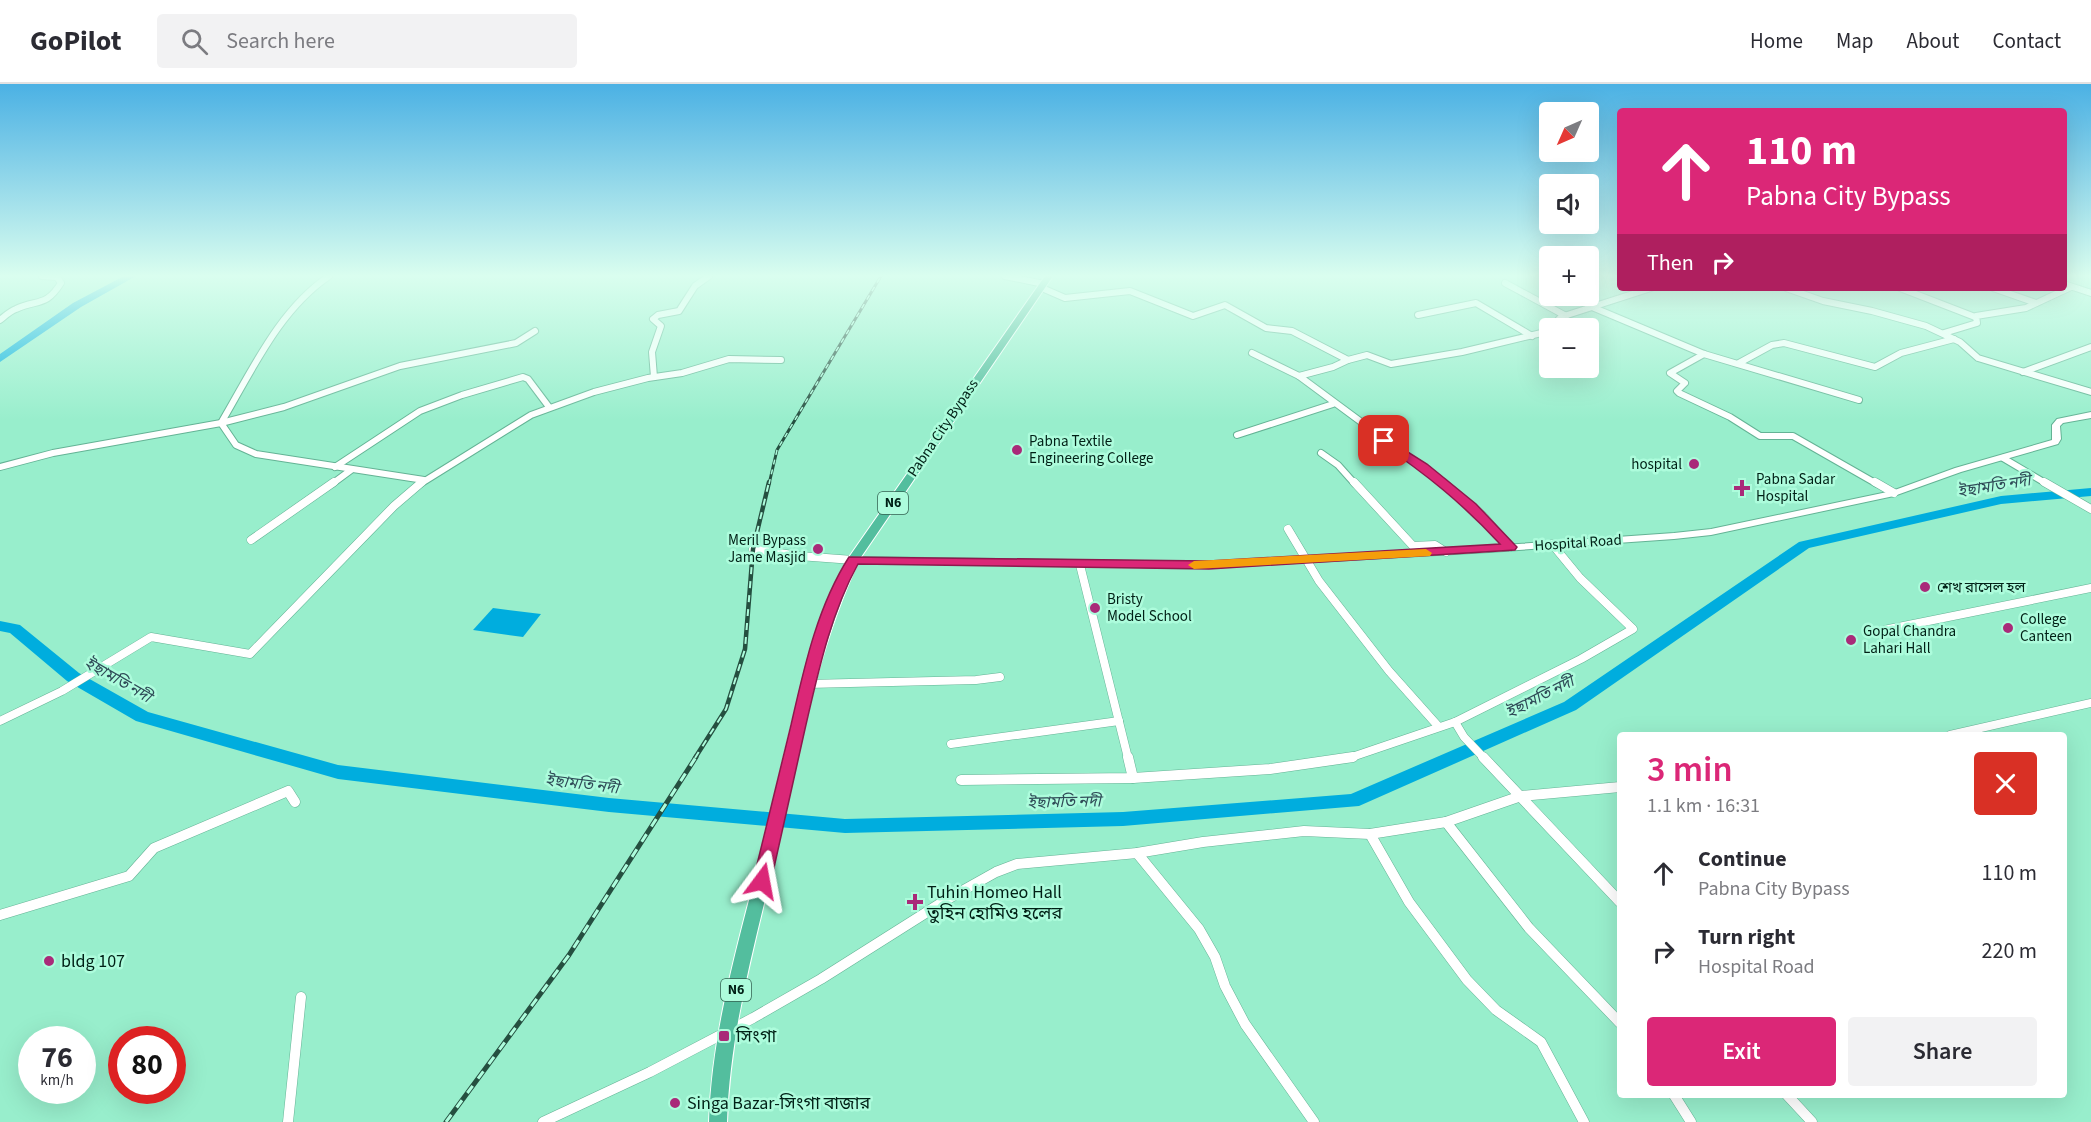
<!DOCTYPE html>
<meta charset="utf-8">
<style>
:root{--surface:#fff;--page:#f2f2f3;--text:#2b2b33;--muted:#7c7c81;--line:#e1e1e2;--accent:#db2777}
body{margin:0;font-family:"Source Sans 3","Noto Sans Bengali",sans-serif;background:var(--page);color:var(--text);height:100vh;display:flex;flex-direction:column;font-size:22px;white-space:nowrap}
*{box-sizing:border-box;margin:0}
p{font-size:20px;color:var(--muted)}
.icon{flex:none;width:33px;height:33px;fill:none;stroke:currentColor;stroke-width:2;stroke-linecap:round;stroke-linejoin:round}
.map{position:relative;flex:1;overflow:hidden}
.panel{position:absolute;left:1617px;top:648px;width:450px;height:366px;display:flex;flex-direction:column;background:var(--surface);border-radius:6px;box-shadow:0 6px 24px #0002}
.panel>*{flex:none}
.top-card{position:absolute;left:1617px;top:24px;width:450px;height:183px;border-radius:6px;box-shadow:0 6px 24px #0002;background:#db2777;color:#fff;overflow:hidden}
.needle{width:39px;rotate:225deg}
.tools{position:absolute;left:1539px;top:18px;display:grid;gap:12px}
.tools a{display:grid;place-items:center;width:60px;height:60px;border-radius:6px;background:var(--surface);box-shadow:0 6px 24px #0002;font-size:30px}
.speed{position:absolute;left:18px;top:942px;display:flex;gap:12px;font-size:30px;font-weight:700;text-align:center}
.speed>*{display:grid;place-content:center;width:78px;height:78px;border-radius:50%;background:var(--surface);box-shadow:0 6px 24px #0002;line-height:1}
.speed small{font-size:15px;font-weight:400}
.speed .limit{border:9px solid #d22;background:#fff;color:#111}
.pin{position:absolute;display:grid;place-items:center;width:51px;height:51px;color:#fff;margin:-26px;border-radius:12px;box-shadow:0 3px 9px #0006}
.me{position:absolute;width:66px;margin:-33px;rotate:13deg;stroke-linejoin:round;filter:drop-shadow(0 0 4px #0008)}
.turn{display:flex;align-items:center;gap:21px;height:126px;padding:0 30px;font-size:27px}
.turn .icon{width:78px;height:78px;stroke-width:2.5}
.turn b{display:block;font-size:42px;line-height:51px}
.then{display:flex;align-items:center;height:57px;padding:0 30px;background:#0003;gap:12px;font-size:22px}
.round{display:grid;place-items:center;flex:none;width:63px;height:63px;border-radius:6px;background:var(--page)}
.headline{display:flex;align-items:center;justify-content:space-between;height:102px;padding:0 30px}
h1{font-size:36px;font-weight:600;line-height:45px;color:var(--accent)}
.action{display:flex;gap:12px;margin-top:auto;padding:12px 30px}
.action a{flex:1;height:69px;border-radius:6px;background:var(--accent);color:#fff;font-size:24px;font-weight:600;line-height:69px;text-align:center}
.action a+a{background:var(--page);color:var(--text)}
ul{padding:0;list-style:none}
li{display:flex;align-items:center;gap:18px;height:78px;padding:0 30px}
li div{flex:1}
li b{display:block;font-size:22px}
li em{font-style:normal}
header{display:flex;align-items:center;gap:36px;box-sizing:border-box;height:84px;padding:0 30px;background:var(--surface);border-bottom:2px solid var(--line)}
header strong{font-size:28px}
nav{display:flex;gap:33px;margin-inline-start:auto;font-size:21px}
.search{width:420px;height:54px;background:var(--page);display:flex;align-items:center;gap:15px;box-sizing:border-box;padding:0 21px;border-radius:6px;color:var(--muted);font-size:22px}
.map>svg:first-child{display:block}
.built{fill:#98eecc;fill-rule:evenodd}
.water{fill:#00adde}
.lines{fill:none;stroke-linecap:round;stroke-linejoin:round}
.river{fill:#00adde;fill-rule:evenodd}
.minor-far2-casing{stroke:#64b395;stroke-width:8}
.minor-far1-casing{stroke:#64b395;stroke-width:9}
.minor-casing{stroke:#64b395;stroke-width:11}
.secondary-casing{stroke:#64b395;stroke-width:2}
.trunk-casing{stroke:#fff;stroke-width:2}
.minor-far2{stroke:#fff;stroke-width:6}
.minor-far1{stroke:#fff;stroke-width:8}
.minor{stroke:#fff;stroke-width:10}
.secondary{fill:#fff;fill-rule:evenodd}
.trunk{fill:#53be9e;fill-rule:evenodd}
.rail-far2-casing{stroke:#254f40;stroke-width:3}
.rail-far1-casing{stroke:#254f40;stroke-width:4.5}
.rail-casing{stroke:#254f40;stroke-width:5}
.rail-far2{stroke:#adfcdc;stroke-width:1.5;stroke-dasharray:5;stroke-linecap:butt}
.rail-far1{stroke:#adfcdc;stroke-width:2;stroke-dasharray:7;stroke-linecap:butt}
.rail{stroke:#adfcdc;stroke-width:3;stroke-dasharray:9;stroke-linecap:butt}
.route{fill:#db2777;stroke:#8e194d;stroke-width:1.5}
.slow{fill:#f59e0b}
.poi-dot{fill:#a92a79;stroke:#adfcdc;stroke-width:2}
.labels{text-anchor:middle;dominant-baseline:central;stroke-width:5;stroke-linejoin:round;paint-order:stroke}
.shield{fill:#adfcdc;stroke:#346251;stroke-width:1.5}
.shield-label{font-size:14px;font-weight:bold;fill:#002016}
.street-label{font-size:15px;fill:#002016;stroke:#adfcdc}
.poi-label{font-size:15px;fill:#002016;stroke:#adfcdc;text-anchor:start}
.water-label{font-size:16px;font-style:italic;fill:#2f4b57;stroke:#adfcdc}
.near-poi-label{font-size:18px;fill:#002016;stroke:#adfcdc;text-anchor:start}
</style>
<header>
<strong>GoPilot</strong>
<div class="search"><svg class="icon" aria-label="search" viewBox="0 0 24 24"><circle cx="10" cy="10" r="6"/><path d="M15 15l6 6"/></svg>Search here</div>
<nav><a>Home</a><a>Map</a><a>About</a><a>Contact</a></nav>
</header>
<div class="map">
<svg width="2091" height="1038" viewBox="0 0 2091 1038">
<rect width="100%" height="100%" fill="#adfcdc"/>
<path class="built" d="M0,192h1549l1,20h38l1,-20h31v12h444v-12h27v846h-2091zM1550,244h38v40h-38zM1620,651h444v360h-444zM32,956h50v50h-50zM122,956h50v50h-50z"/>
<path class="water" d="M493,524l48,6 -18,23 -50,-7z"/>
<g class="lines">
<g class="river">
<path d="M124,192h12l-55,31 -81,55v-8l73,-51z"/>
<path d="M2091,404v8l-90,8 -192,44 -233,162 -217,96 -236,20 -278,7 -236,-21 -271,-33 -202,-58 -69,-40 -57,-48 -10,-2v-10l20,4 59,48 69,39 190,53 271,33 236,21 278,-7 228,-18 213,-92 235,-160 202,-46z"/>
</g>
<g class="minor-far2-casing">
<g id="minor-far2">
<path d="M329,192c-51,35 -77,95 -108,147l15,22 20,9 168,26"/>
<path d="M1005,192l39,8"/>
<path d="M1505,199l61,33"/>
<path d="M2064,200l27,9"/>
<path d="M1042,204l23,10 65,-7 63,25 32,-11 41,23 26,3 56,29 -15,7 -34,9 146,108"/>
<path d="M1786,204l37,13 49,10 54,15 34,16 18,16 113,34"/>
<path d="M1900,204l75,29"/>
<path d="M1993,204l43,15"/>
<path d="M1592,223l112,47 155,46"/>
<path d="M1418,231l58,-12 56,33"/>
<path d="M0,236c5,-4 10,-9 16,-11 22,-10 30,-2 45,-26l-4,-6 -15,-1"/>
<path d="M1556,244l8,-2 -6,-6 3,-3 90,-29"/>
<path d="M1944,249l33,-10 -1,-7 50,-8 45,-21"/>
<path d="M1252,269l47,23"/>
<path d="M1704,270l-34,19 15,10 -8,8 2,2 51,24 30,19h33l84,48"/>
<path d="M1348,276l19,-5 24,9 71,-12 88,-21"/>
<path d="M1739,279l33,-18 12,-2 91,24 26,-14 53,-14"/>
<path d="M2023,288l68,-25"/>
<path d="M654,293l-2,-25 9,-26 -8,-7 5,-4 21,-4 16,-25 14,-10"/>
<path d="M1237,351l96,-31"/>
<path d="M1321,369l17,12 17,19"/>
<path d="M2003,374l44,26"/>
<path d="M0,383l53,-14 168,-30 63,-16 116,-41 116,-23 19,-12"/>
<path d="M335,383l85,-56 42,-16 61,-18 5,2 21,28"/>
<path d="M332,400l19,-14"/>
<path d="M420,400l111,-69 63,-23 54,-14 34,-5 47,-14 52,1"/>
</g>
</g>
<g class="minor-far1-casing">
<g id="minor-far1">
<path d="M1354,398l59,64 22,-1 11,7"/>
<path d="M1443,398l40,34 27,31"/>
<path d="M1875,398l19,11"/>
<path d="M2044,398l47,27"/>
<path d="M1288,445l31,52 70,90 49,55"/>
<path d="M251,456l83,-58"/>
<path d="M753,465l46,7 54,4"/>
<path d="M1080,481l48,193"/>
<path d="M1869,549l222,-45"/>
<path d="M808,600l168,-4 24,-3"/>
<path d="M0,637l62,-30 89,-54 99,17 144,-148 28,-24"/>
<path d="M1455,638l9,15 20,21"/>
<path d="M1950,651l141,-32"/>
<path d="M951,660l168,-23"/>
<path d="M1349,674l106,-36 126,-63 52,-30 -53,-51 -28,-34"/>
</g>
</g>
<g class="minor-casing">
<g id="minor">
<path d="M1128,673l5,21"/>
<path d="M1483,673l137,145"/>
<path d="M961,696l172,-2 137,-9 83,-12"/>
<path d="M1446,738l83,106 91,95"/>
<path d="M1370,750l39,68 58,78 29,30 45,32 43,80"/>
<path d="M1137,769l62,76 16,28 10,29 20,38 69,98"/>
<path d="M0,831l129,-39 25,-28 134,-57 7,11"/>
<path d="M1674,1011l17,27"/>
<path d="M1787,1011l25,27"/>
<path d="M288,1038l13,-125"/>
<path d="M543,1038l107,-50 103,-54 68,-39 125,-79 50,-28 21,-8 120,-11 66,-11 101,-11 66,3 76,-12 75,-26 99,-9"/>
</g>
</g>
<g class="secondary-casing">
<path id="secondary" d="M2091,328v6l-28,5 -3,3 1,13 -3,5 -97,28 -67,24 -183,39 -37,4 -185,13 -280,16 -356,-5 -5,-3 5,-3 356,5 280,-16 185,-13 37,-4 181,-38 63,-23 97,-28v-15l5,-6z"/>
</g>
<g class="trunk-casing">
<path id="trunk" d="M1045,192h8l-194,284c-43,92 -59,187 -81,285 -21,92 -48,181 -51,277h-18c3,-95 31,-184 54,-276 24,-98 40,-194 84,-286z"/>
</g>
<use href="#minor-far2" class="minor-far2"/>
<use href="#minor-far1" class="minor-far1"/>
<use href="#minor" class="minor"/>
<use href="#secondary" class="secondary"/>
<use href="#trunk" class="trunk"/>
<g class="rail-far2-casing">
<path id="rail-far2" d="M769,400l8,-34 104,-174"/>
</g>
<g class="rail-far1-casing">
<path id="rail-far1" d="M695,674l31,-49 19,-60 8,-100 16,-67"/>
</g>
<g class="rail-casing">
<path id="rail" d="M446,1038l123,-167 127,-198"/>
</g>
<use href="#rail-far2" class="rail-far2"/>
<use href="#rail-far1" class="rail-far1"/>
<use href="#rail" class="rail"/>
</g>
<linearGradient id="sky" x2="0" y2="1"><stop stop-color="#4bb1e4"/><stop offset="0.57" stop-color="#dafeef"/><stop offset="1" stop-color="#dafeef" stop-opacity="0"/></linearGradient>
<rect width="2091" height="337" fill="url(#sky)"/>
<path class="route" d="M1384,353l43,27 49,40 39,41 2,2 -2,3 -306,19 -351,-5c-28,51 -40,109 -53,165 -11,51 -23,101 -34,152l-2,5 -7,2 -6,-2 -3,-5c13,-52 25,-104 38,-156 13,-57 26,-118 58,-168l360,4 291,-17c-38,-41 -74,-70 -120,-101l-2,-2z"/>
<path class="slow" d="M1426,465l6,4 -2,3 -236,13 -6,-4 6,-4z"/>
<g class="poi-dot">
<circle cx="1017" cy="366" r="6"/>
<circle cx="1694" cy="380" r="6"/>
<path d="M1739 395h6v6h6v6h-6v6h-6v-6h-6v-6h6z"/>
<circle cx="818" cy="465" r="6"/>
<circle cx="1925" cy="503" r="6"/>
<circle cx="1095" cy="524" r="6"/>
<circle cx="2008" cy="544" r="6"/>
<circle cx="1851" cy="556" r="6"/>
<path d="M912 809h6v6h6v6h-6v6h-6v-6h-6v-6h6z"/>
<circle cx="49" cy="877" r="6"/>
<rect x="718" y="946" width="12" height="12" rx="3"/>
<circle cx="675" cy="1019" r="6"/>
</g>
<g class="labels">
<g class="shield">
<rect x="878" y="408" width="30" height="22" rx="4.5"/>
<rect x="721" y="895" width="30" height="22" rx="4.5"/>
</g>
<g class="shield-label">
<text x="893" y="419">N6</text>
<text x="736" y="906">N6</text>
</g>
<g class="street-label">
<text transform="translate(943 344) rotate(-56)">Pabna City Bypass</text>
<text transform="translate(1578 459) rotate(-4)">Hospital Road</text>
</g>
<g class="poi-label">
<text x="1029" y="357">Pabna Textile<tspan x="1029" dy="17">Engineering College</tspan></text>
<text x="1682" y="380" text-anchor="end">hospital</text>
<text x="1756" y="395">Pabna Sadar<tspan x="1756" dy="17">Hospital</tspan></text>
<text x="806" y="456" text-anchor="end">Meril Bypass<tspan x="806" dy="17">Jame Masjid</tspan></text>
<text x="1937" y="503">শেখ রাসেল হল</text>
<text x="1107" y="515">Bristy<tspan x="1107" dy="17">Model School</tspan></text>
<text x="2020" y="535">College<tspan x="2020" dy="17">Canteen</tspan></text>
<text x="1863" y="547">Gopal Chandra<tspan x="1863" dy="17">Lahari Hall</tspan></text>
</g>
<g class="water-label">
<text transform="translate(1994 402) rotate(-9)">ইছামতি নদী</text>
<text transform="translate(118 596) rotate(30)">ইছামতি নদী</text>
<text transform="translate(1540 613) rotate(-27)">ইছামতি নদী</text>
<text transform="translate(582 700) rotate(7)">ইছামতি নদী</text>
<text transform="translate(1064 718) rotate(-1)">ইছামতি নদী</text>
</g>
<g class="near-poi-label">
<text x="927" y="808">Tuhin Homeo Hall<tspan x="927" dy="21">তুহিন হোমিও হলের</tspan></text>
<text x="61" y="877">bldg 107</text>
<text x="736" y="952">সিংগা</text>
<text x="687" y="1019">Singa Bazar-সিংগা বাজার</text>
</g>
</g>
</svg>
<div class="tools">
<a><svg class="needle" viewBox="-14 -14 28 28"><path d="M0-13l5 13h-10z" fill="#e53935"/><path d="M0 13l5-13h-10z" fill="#7c7c81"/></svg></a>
<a><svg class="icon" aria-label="sound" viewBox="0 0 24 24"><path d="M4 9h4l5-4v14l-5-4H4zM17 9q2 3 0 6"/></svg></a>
<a>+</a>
<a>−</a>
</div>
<div class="speed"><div>76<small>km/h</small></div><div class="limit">80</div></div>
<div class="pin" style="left:1384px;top:357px;background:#d93025"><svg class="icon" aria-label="arrive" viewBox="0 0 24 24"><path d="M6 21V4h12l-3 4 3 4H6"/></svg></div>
<svg class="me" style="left:762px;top:797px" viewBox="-20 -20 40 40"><path d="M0-17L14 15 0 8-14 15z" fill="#db2777" stroke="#fff" stroke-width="4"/></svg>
<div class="top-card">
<div class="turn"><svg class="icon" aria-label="ahead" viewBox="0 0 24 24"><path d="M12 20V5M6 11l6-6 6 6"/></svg><div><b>110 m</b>Pabna City Bypass</div></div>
<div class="then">Then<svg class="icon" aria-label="right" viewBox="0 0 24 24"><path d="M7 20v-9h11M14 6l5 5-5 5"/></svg></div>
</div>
<section class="panel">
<div class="headline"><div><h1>3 min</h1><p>1.1 km · 16:31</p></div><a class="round" style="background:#d93025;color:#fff"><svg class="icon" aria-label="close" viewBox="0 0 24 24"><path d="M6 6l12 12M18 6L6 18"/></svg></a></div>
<ul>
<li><svg class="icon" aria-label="ahead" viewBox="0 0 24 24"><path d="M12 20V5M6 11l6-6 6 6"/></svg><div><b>Continue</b><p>Pabna City Bypass</p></div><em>110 m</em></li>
<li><svg class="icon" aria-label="right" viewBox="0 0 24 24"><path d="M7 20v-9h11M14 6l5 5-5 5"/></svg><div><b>Turn right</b><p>Hospital Road</p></div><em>220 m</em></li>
</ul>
<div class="action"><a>Exit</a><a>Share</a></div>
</section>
</div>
